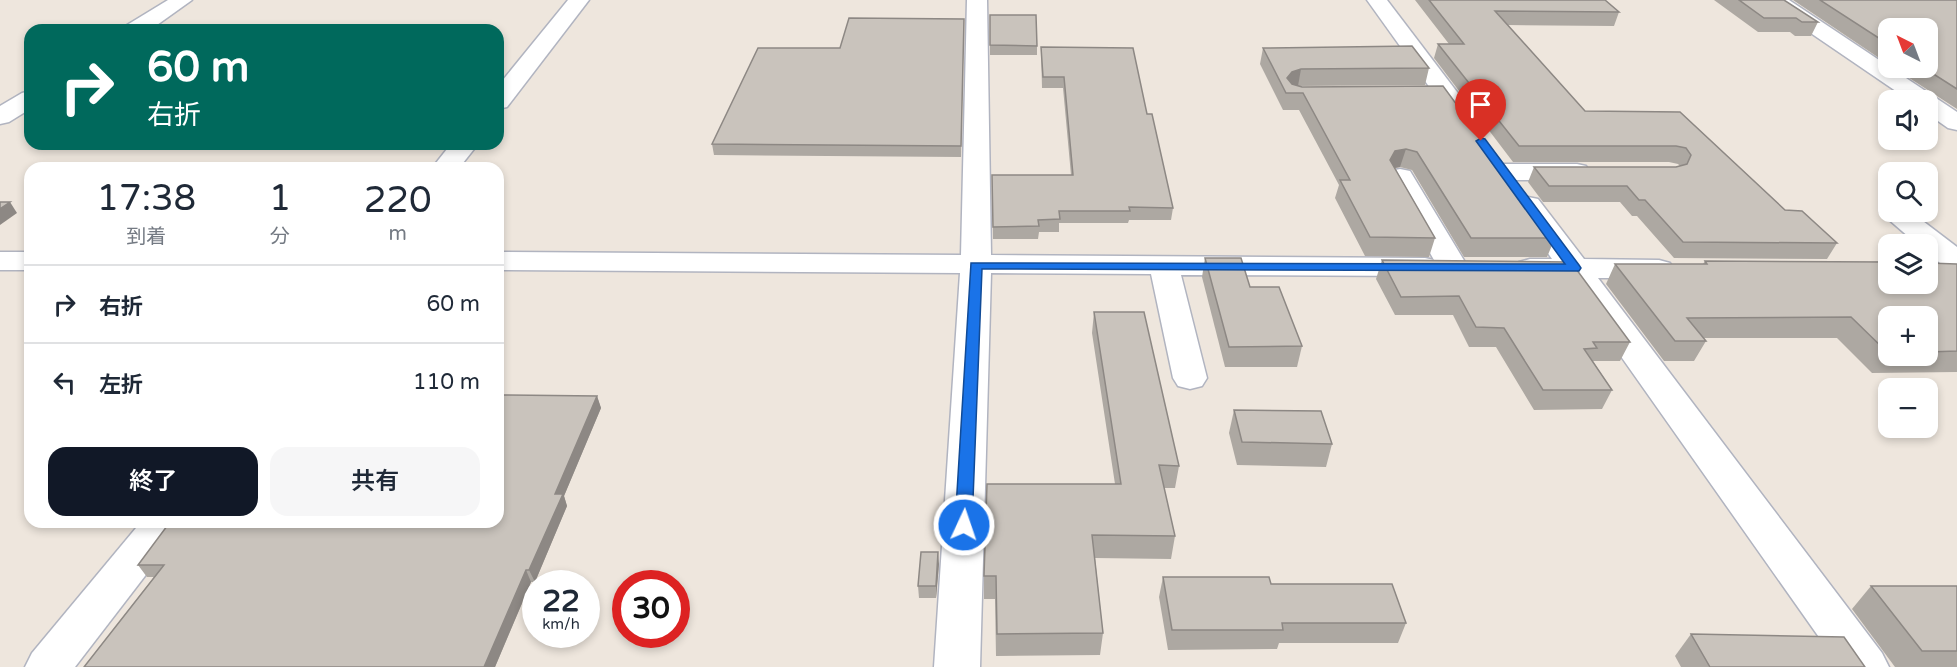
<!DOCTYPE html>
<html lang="ja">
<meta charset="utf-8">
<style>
:root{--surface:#fff;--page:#f6f6f7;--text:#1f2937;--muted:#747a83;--line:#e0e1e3;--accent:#111827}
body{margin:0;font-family:"Varela Round","Noto Sans JP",sans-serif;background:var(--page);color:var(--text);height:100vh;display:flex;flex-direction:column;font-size:22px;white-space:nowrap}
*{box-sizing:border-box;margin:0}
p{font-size:20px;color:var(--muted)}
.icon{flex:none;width:33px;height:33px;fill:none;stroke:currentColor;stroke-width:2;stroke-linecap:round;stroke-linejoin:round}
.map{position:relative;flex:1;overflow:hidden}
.drawer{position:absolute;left:24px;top:162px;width:480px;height:366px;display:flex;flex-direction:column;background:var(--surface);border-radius:18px;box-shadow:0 3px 9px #0003}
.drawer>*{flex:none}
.banner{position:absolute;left:24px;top:24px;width:480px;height:126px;border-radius:18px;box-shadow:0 3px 9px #0003;background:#00695c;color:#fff;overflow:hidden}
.needle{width:39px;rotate:318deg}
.controls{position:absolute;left:1878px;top:18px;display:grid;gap:12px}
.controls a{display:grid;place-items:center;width:60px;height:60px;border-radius:12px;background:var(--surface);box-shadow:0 3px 9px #0003;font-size:30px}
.speed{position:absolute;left:522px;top:570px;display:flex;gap:12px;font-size:30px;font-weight:700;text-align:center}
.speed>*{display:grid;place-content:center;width:78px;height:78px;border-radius:50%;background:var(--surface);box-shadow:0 3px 9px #0003;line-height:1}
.speed small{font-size:15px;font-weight:400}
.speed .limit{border:9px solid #d22;background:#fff;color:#111}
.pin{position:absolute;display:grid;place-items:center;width:51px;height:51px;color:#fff;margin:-62px -26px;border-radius:50% 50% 50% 0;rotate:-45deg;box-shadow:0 0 6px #0007}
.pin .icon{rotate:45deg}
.me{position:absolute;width:66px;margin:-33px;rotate:3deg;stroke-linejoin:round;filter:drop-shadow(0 0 4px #0008)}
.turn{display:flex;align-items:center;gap:21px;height:126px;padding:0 24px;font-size:27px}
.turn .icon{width:78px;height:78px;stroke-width:2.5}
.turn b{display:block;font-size:42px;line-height:51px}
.eta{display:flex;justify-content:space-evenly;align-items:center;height:102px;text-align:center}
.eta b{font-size:36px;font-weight:600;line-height:42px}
.cta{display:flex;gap:12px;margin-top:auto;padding:12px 24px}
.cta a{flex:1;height:69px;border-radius:18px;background:var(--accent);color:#fff;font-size:24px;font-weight:600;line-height:69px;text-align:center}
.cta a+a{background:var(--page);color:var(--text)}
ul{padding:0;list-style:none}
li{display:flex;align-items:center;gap:18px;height:78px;padding:0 24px;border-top:2px solid var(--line)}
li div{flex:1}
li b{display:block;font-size:22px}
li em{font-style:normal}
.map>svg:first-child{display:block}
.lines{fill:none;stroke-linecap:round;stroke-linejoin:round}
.minor-casing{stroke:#b1b4c0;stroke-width:3}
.minor{fill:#fff;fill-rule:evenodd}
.wall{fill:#ada8a2;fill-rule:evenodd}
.shaded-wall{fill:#8d8884}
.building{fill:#c9c3bc;stroke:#8d8884;stroke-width:1.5}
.route{fill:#1a73e8;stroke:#114b97;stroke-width:1.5}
</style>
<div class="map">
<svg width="1957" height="667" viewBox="0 0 1957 667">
<rect width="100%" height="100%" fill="#eee6dd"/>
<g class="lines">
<g class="minor-casing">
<g id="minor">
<path d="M168,0h24l-42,30h-26l3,-5z"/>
<path d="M568,0h21l-82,107 -9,2v-23z"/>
<path d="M967,0h20l4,255 434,3 9,2 -47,-83 3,-6 10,-2 10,2 58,96 -4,6 -11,3 -11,-3 -3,-4 -3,4 -11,3 -244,-1 26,103 -5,8 -12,3 -12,-3 -5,-8 -22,-104 -160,-1 -11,394h-46l26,-394 -462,-3v-18l463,3z"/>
<path d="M1367,0h20l89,117 3,5 -3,5 -9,2 -9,-2z"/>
<path d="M1765,0h24l168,112v18l-9,-2 -20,-14v-14h-19l-141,-96z"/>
<path d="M30,91v18l-21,13 -9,2v-18l22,-13z"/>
<path d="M451,144h27l-19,24h-27z"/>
<path d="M1504,164h73l9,2 4,6 -4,6 -9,2h-73l-9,-2 -4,-6 4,-6z"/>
<path d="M1528,197l10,2 46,60 75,1 11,3 4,6 -4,6 -11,3h-61l284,375 7,14h-49l-275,-390h-35l-11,-3 -4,-6 4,-6 11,-3h22l-38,-54 4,-6z"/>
<path d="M1888,205v7h23l46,35v24l-11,-3 -18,-15v-9h-11l-37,-32 4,-6z"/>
<rect x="0" y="252" width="30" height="18"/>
<path d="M141,522h43l-6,11 -103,134h-50l7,-14z"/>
</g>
</g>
<use href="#minor" class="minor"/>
</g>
<g class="wall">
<path d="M1415,0h190l14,12 -5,14 -107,-1 78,86 95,1 105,98 52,33 -10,16 -153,-1 -37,-42h-5l-12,-14h-77l-15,-20 6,-15h142l4,-1 -2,-2 -9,-2h-156l-79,-104 4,-14h11z"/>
<path d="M1714,0h70l34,22 -7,14h-16l-5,-4h-32z"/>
<path d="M1793,0h164v109l-63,-41h34l-40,-40v36z"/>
<path d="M990,15l47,31v9h-47z"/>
<path d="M964,19l-3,138 -247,-2 -2,-11 128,-96z"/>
<path d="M1041,47l106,67 26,94 -2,12h-42l-1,3h-69v9h-20l-1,7h-45l-1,-64h79l-8,-87h-21z"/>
<path d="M1263,48l166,20 -4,17 -128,1 5,1 141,-1 112,152 -8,19h-83l-52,-87 -12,-3 -5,1 40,70 -6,19 -64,-1 -30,-58 4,-13 -40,-75h-16l-23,-46z"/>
<path d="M1205,258l45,29 52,59 -5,21h-72l-23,-90z"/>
<path d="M1382,260l248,82 -10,19h-27l19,29 -10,19 -68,1 -38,-63h-27l-16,-32h-58l-19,-36z"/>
<path d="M1705,261l252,3v108l-85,1 -35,-35h-133l2,3 -12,20h-30l-58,-77 9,-20h88zM1888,316h40v40h-40z"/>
<path d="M1094,312l85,154 -4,22h-11l11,48 -4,23 -76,-1 8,75 -3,22 -104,1 -1,-57h-11v-23l131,-92 -23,-151z"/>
<path d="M597,396l4,12 -37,88 3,10 -32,76h-4l-36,85h-411l70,-90h-7l-9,-12 360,-43z"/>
<path d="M1234,410l98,34 -6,23 -89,-2 -8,-32z"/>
<path d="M939,564l-3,34h-17l-1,-12z"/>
<path d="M1163,577l108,7 135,39 -8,20h-119l-2,6 -109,1 -9,-53z"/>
<path d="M1871,586h86v81h-62l-43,-58z"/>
<path d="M1691,634l174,33h-184l-6,-11z"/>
</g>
<g class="shaded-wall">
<path d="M1301,69l-3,17 -12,6 1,-14 5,-6z"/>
<path d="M1406,149l-6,18 -10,2v-9l5,-9z"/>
<path d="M10,202l7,11 -17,12v-16z"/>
<path d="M597,396l4,12 -37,88 3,10 -32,76 -6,-12 26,-76z"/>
<path d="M938,552l1,12 -3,34v-12z"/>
<path d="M526,570l5,12 -36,85h-11z"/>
</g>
<g class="building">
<path d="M1429,0h176l14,12 -124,-1 90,100 95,1 105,98 17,1 35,32 -154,-1 -38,-42h-6l-12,-14h-78l-15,-19h142l11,-3 4,-9 -5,-7 -10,-2h-157l-81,-102h26z"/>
<path d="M1739,0h45l34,22h-16l-6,-4h-32z"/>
<path d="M1820,0h137v89l-33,-21h4v-40h-40v16z"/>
<path d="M990,15h46l1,31 -47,-1z"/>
<path d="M849,18l115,1 -3,127 -249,-2 46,-96h82z"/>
<path d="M1412,46l17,22 -128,1 -9,3 -5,6 5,6 10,3 141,-1 112,152h-84l-54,-86 -11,-3 -11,2 -5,9 45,78 -65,-1 -30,-57h10l-47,-87h-17l-23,-45z"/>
<path d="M1041,47l92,1 14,66h5l21,94 -44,-1 1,4h-71l1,8 -22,1 1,6 -46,1 -1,-52h81l-9,-98h-21z"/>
<path d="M0,202h10l-10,7z"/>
<path d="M1205,258h36l9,29h29l23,59 -73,1z"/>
<path d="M1382,260l189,2 59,80h-37l4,6 -13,1 28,41h-69l-39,-62 -28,-1 -17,-31 -58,1z"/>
<path d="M1705,261l183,1v22h40v-21l29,1v87l-29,1v-36h-40v36h-1l-36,-35 -164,1 19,23h-31l-60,-77h92z"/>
<path d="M1094,312h50l35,154 -20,-1 16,71 -83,-1 11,98 -106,1 -1,-58h-12l3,-92h134z"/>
<path d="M498,395l99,1 -42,98h8l-34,76h-3l-42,97h-400l80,-102h-26l32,-43h328z"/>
<path d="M1234,410l87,1 11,33 -90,-2z"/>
<path d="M921,552h17l-2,34h-18z"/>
<path d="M1163,577h106l2,7h121l14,39h-124l1,7h-111z"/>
<path d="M1871,586h86v65h-35z"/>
<path d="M1691,634l153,3 21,30h-155z"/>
</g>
<path class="route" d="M1481,138l4,1 94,126 2,3 -2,3 -597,-2 -10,256 -2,5 -6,2 -6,-2 -3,-5 16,-262 594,1 -89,-123z"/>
</svg>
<div class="controls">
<a><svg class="needle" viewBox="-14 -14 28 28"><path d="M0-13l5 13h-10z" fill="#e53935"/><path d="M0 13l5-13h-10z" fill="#747a83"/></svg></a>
<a><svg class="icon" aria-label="sound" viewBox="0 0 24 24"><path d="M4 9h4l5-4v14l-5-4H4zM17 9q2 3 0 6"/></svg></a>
<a><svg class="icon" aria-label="search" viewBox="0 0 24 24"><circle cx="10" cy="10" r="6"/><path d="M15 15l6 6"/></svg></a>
<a><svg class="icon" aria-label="layers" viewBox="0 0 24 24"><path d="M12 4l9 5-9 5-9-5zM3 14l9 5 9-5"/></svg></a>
<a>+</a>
<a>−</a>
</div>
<div class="speed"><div>22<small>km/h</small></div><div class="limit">30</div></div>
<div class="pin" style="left:1481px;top:141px;background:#d93025"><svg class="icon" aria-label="arrive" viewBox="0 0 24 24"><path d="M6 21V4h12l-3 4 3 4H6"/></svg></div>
<svg class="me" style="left:964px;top:525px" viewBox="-20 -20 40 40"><circle r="17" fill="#1a73e8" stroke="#fff" stroke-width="3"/><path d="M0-11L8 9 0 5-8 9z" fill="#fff"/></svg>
<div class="banner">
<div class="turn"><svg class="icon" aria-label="right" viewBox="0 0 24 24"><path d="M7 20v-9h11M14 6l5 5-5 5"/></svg><div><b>60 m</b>右折</div></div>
</div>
<section class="drawer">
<div class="eta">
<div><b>17:38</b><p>到着</p></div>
<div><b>1</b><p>分</p></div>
<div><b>220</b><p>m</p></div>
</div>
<ul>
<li><svg class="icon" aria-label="right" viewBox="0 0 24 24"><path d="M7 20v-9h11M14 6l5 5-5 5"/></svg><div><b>右折</b></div><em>60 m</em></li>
<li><svg class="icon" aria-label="left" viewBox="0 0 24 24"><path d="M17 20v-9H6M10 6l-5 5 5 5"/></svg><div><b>左折</b></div><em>110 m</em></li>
</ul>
<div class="cta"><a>終了</a><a>共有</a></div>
</section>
</div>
